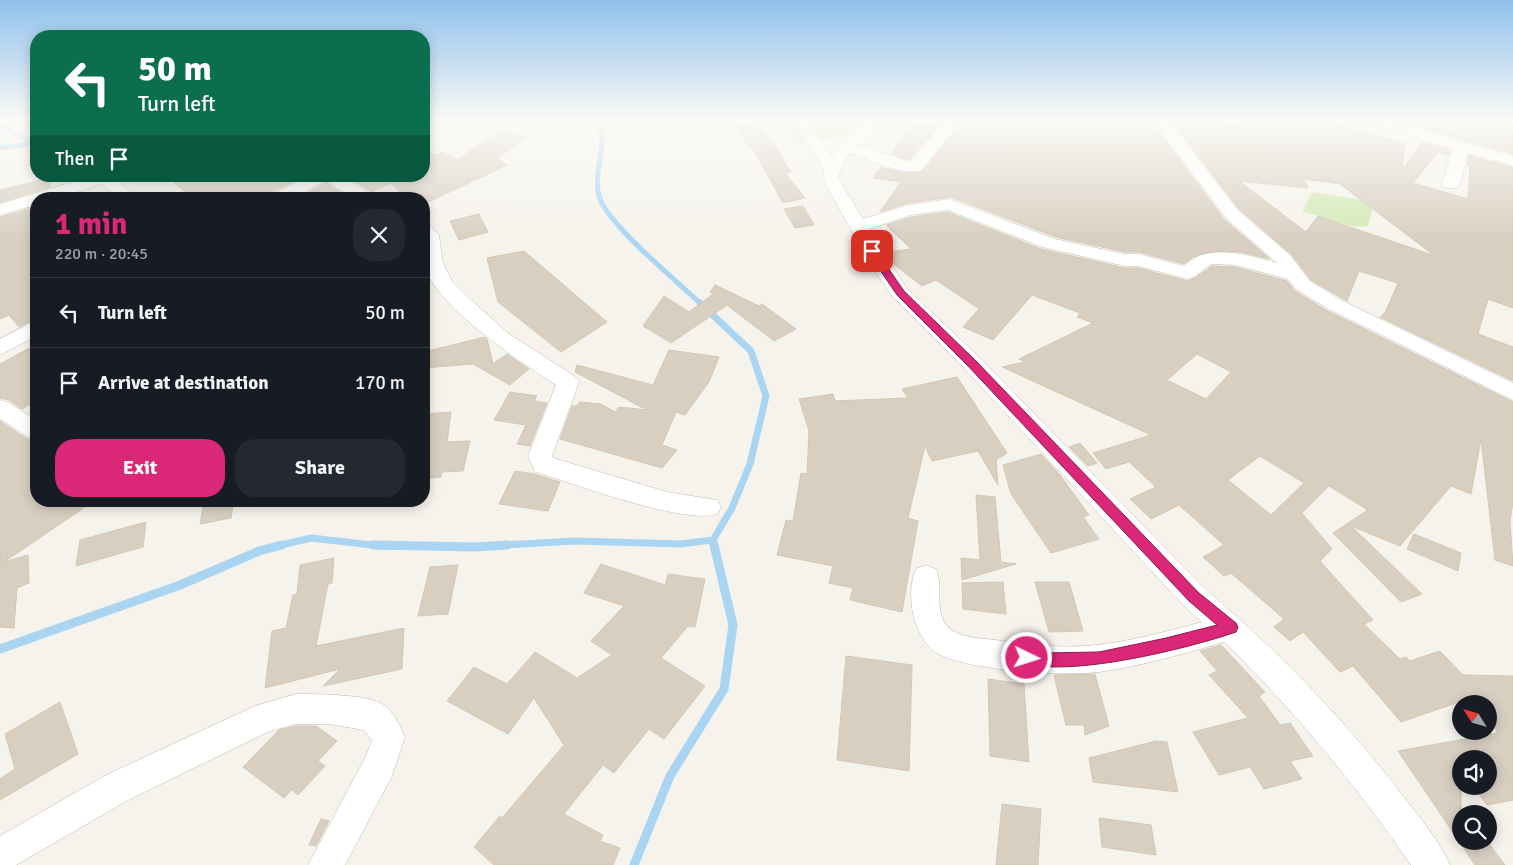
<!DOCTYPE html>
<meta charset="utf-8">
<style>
:root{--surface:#171b24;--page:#242831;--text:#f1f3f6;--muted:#9ea1a6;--line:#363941;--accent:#db2777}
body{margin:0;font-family:Signika,sans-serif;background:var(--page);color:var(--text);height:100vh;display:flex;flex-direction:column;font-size:19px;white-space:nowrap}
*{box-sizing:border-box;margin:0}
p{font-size:16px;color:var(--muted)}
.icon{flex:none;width:28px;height:28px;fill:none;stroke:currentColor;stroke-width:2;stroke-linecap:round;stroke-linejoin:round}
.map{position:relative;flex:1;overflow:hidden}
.drawer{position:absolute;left:30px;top:192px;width:400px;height:315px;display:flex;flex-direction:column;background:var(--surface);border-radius:20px;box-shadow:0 2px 12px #0003}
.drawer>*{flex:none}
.top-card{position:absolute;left:30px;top:30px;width:400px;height:152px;border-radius:20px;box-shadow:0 2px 12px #0003;background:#0b6e4f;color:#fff;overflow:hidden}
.needle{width:32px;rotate:307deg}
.controls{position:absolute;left:1452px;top:695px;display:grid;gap:10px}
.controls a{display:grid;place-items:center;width:45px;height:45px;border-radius:50%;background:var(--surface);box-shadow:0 2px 12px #0003;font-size:25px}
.pin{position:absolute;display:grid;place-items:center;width:42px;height:42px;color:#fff;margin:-21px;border-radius:10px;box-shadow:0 2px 8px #0006}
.me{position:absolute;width:55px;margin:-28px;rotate:94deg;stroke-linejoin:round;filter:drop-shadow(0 0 4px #0008)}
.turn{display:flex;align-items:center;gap:18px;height:105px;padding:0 25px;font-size:22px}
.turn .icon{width:65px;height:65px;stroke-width:2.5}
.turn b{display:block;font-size:35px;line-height:42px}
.then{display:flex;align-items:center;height:48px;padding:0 25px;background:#0003;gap:10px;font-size:19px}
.round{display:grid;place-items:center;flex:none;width:52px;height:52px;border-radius:20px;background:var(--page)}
.summary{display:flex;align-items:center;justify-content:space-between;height:85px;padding:0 25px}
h1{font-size:30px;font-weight:700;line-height:38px;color:var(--accent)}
.cta{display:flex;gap:10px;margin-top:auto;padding:10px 25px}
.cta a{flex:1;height:58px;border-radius:20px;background:var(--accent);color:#fff;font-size:20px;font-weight:700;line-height:58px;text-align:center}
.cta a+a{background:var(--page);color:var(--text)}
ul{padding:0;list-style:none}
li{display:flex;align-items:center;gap:15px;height:70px;padding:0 25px;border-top:1px solid var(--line)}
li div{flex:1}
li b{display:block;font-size:19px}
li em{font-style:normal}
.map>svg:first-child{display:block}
.green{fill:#d2eab5}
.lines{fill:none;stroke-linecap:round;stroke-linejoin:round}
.stream-far2{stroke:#a9d4f2;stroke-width:5}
.stream-far1{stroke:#a9d4f2;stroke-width:7}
.stream{stroke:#a9d4f2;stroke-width:9}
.building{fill:#d8cfc1;stroke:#d3c7b4;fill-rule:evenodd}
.street-casing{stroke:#c2bbae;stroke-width:1}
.street{fill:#fff;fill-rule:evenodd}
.route{fill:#db2777;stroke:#8e194d}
</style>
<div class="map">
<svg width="1513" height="865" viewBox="0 0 1513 865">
<rect width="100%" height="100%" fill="#f6f3ec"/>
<g class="green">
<path d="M778,120h81l9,11 -72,13z"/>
<path d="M1312,192l62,10 -6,24c-19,4 -45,-11 -66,-14z"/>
</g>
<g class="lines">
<g class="stream-far2">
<path d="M597,120c13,26 -5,51 2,76 7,27 79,86 102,108"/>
<path d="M0,125l34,18 -34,5"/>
</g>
<g class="stream-far1">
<path d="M713,540l2,6"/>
<path d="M277,546l34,-8 70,8h37"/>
<path d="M486,546l90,-5 104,3 33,-4 19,-32 18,-44 16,-68 -15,-45 -51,-48"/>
</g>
<g class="stream">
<path d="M373,545l103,2 31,-2"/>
<path d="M0,649l180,-64 79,-34 23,-6"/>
<path d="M634,865l36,-89 54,-87 9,-64 -19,-80"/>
</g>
</g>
<g class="building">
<path d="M964,120h186l74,99 46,40 -29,-7 -25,-1 -23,6 -9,7 -45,-12h-14l-69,-15 -105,-40 -43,6 -28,9 21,-30 -28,-4 8,-11 25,6 16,-1z"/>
<path d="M1171,120h48l23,7 4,-7h78l81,24 -3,26 20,-28 29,8 -2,5 -11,-3 -25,31 55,16 2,-32 -3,-3 2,-9 44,13v140l-25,-9 -10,35 35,13v34l-133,-64 5,-4 13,-30 -39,-12 -12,30 -36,-21 -20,-26 -52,-45zM1304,179l36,5 95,72 -117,-40 -12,16 -67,-51 69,7z"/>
<path d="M1436,120h77v34l-84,-24z"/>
<path d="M759,122l32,50 -6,1 20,25 -22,5 -31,-56 -3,1 -13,-23z"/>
<path d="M914,122l24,5 -29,33 -18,-6z"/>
<path d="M502,130l25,7 -30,21 10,7 -83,39v-5h-17l-16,-16 -20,9 -25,-16h78v-27l11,6 8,-3 14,8z"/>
<path d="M191,176h114l-36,17 -4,6h-71l-20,-16z"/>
<path d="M50,178v9l-50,15v-12z"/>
<path d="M326,183l26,16h-57z"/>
<path d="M803,206l11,19 -19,3 -11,-19z"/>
<path d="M36,207v111l-17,9 -10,-12 -9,4v-102z"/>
<path d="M948,212l93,37 84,19h13l49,13 8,-3 17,-12 23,1 52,14 8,10 31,19 187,92v100l-3,19 3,45 -18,-6 -14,-121 -10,55 -20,-8 -51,60 -49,-20 71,68 -21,8 -68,-69 35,-23 -39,-24 -27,27 30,36 -12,12 53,59 -9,4 36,35 6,-2 4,4 30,-10 23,24 50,1v124l-26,5 -14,-19h16v-27h-28v82h26l18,24h-30l-77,-114 100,-18 -9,-16v-13h-9l-4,-8 -75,26 -48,-56 -13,6 -37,-40 -13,9 -16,-14 10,-8 -53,-46 -7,3 -21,-19 21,-12 -45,-40 -28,14 -21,-20 26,-12 -27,-25 -23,7 -13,-16 58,-18 -149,-68 23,-5 -6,-3 74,-36 -16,-6 3,-4 -48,-18 -39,45 -30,-13 16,-18 -43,-29 -14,6 -27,-21 -7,-13 23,-3 -25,-24 25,-8zM1197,354l34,18 -25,27 -39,-19zM1260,456l44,27 -33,32 -43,-35z"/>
<path d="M479,214l9,18 -29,8 -9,-19z"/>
<path d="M524,251l83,71 -46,30 -63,-50 -11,-44z"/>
<path d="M715,285l44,21 3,-2 34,25 -22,12 -47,-36 -56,38 -28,-17 21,-30 25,16 24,-18 -3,-2z"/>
<path d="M485,337l2,2 6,25 14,-10 22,15 -19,16 -37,-21 -49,4v-16z"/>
<path d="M36,338v62l-14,9 -13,-9 -9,-2v-34l35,-19 -3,-5z"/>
<path d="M669,350l50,7 -10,25 -24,33 -9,-3 -14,33 15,5 -15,18 -102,-29 12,-33h4l4,-4 21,2 14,8 4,-5 28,3 -72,-38 2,-7 76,20z"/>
<path d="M957,377l50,76 -11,7 2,25 -20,-34 -46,10 -7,-15 -17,72 10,3 -16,91 -52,-12 3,-12 -24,-5 4,-17 -56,-11 9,-35 7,1 8,-48 6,1 2,-43 -10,-32 34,-5 2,7 73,-3 -6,-9z"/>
<path d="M510,392l27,4 -3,5 13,2 -17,43 -13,-2 9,-19 -32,-5z"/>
<path d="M451,412l-4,30 23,-1 -7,30 -21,1 -1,5 -17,2v-65z"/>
<path d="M0,421l27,18 9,3v59h58l-90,61 24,-7 1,28 -12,5 -3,40 -14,-1z"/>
<path d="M1080,443l17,20 -9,3 -19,-19z"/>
<path d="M1041,454l19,21 29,40 -6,2 16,22 -48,14 -40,-59 -8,-29z"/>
<path d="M515,471l19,3 26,8 -12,29 -49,-7z"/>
<path d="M976,495l19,2 6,65 15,2 -54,16 -1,-22 19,2z"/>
<path d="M204,501h30l-3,17 -31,6z"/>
<path d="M146,522l-3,25 -67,19 4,-26z"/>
<path d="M1414,534l47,19 -3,18 -51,-22z"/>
<path d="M334,558l-2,25 -4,1 -12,62 88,-18 -2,41 -79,17 17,-17 -75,19 7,-57 14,-3 7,-33 4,-1 3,-29z"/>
<path d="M601,564l64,21 3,-11 37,5 -10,48 -7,-1 -27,32 44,28 -41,53 -15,-10 -35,44 -11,-8 -39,49 39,21 -3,6 20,7 -7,17h-119l-20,-18 26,-31 2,2 62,-73 -30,-47 -26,36 -61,-33 27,-34 33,17 28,-32 42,26 35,-23 -21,-14 33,-35 -40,-13z"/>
<path d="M458,565l-10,49 -30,2 12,-49z"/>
<path d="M1003,582l3,32 -43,-5 -1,-26z"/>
<path d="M1035,582h34l14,49 -34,1z"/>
<path d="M1221,645l44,47 -6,4 21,29 10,-2 23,33 -23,5 12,18 -38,10 -14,-22 -31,8 -26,-43 55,-14 -39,-43 8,-4 -17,-20z"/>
<path d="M846,656l66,9 -3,106 -72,-11z"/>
<path d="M1095,674l14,52 -24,9 -1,-10h-18l-12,-50z"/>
<path d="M988,679l36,5 5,78 -39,-6z"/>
<path d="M60,702l18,52 -78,46v-21l15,-10 -10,-35z"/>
<path d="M296,726h20l21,15 -19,20 7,5 -27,29 -6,-5 -8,8 -41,-31 36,-37z"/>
<path d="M1156,741l11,1 11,50 -85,-10 -4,-24z"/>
<path d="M1002,804l39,5 -3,56h-42z"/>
<path d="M1099,818l52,7 5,30 -54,-8z"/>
<path d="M321,819l8,2 -13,25 -7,-1z"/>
</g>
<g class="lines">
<g class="street-casing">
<g id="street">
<path d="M13,120l23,2v11l-20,-10z"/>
<path d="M436,120h21l-3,3 -30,14v-11z"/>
<path d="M789,120h17l26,36 8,-13 29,-23h18l-29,25 52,17 36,-42h16l-40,50c-18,7 -53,-11 -72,-17l-9,15 -3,10 25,41 45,-14 42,-6 105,40 70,15h14l45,12c24,-24 64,-11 93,-3l-51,-45 -74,-98h16l70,90 52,45 20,26 31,19 172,83v17l-186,-92 -31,-19 -8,-10 -53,-14 -24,-1 -17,13 -7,2 -49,-13h-13l-83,-19 -94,-37 -37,5 -42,14 38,60 73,69 224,230c73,62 140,131 199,208 17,22 36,44 47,69h-39c-55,-80 -117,-155 -187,-223 -41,12 -83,24 -125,30 -35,4 -140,-1 -167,-22 -8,-7 -12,-17 -16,-26 -6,-16 -7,-40 0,-55l10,-4 10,4c8,17 -3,42 12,58 11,11 32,11 47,13 30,4 61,8 91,6 39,-3 79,-14 116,-24l-18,-16 -220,-238 -71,-71 -23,-33 -48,-86 2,-8 -19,-32z"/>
<path d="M1360,120h26l127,36v10l-45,-13 -8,31 -3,4h-12l-3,-4 8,-27 4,-8 -91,-26z"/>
<path d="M93,176h20l24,23h-19l-16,-15 -47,15h-19v6l-36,10v-11z"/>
<path d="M310,176h32l36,23h-22l-30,-18 -36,18h-23l3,-4z"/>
<path d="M424,225l6,1 9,9 4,28 9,18 19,19 38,34 67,43 3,5 -27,74 1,2 114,34 50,8 4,7 -4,7c-33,11 -144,-31 -182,-42l-7,-16 28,-71c-35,-23 -124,-80 -132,-122 -3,-11 -1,-27 0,-38z"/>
<path d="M36,320v16l-36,19v-16z"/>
<path d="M0,400l8,2 28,18v20l-8,-3 -28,-18z"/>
<path d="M296,694c20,0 72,0 88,11 9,7 17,22 21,32l-13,39 -47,89h-37l58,-109 6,-16 -8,-10 -35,-6h-33l-26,7 -140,68 -114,66h-16v-29l106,-61 149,-69z"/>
</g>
</g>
<use href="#street" class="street"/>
</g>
<linearGradient id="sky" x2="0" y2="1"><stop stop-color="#8fc1ec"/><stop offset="0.5" stop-color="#fbfaf6"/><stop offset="1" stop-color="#fbfaf6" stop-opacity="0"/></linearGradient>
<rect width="1513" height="241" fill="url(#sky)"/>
<path class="route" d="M869,249h6l29,42 72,70 223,232 37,30 2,4 -2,5c-46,16 -170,47 -214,30l-3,-4 3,-5 5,-2 16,2 56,-1 67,-14 51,-13 -28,-24 -221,-235 -71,-71 -30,-44z"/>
</svg>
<div class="controls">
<a><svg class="needle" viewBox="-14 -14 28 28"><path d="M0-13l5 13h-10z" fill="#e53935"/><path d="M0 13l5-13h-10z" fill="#9ea1a6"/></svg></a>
<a><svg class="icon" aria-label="sound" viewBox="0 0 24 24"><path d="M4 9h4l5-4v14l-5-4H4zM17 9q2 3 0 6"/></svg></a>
<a><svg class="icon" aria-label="search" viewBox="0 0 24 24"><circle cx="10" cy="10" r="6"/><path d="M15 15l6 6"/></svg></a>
</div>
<div class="pin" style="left:872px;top:251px;background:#d93025"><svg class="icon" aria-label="arrive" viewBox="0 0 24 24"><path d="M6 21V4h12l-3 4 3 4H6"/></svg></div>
<svg class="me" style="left:1027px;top:658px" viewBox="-20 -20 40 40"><circle r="17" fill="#db2777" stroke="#fff" stroke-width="3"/><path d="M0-11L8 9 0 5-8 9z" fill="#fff"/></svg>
<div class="top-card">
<div class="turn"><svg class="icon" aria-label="left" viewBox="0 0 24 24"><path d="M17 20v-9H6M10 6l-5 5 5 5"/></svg><div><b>50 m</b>Turn left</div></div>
<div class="then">Then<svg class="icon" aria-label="arrive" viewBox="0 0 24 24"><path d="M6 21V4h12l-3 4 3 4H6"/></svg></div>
</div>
<section class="drawer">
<div class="summary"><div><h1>1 min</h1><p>220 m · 20:45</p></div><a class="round"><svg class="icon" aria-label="close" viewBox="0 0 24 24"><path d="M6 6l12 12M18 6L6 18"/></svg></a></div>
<ul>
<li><svg class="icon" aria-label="left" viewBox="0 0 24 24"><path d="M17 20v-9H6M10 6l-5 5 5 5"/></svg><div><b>Turn left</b></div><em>50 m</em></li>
<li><svg class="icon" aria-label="arrive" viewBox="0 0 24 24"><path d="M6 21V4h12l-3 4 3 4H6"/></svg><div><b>Arrive at destination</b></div><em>170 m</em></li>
</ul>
<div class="cta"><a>Exit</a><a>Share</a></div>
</section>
</div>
